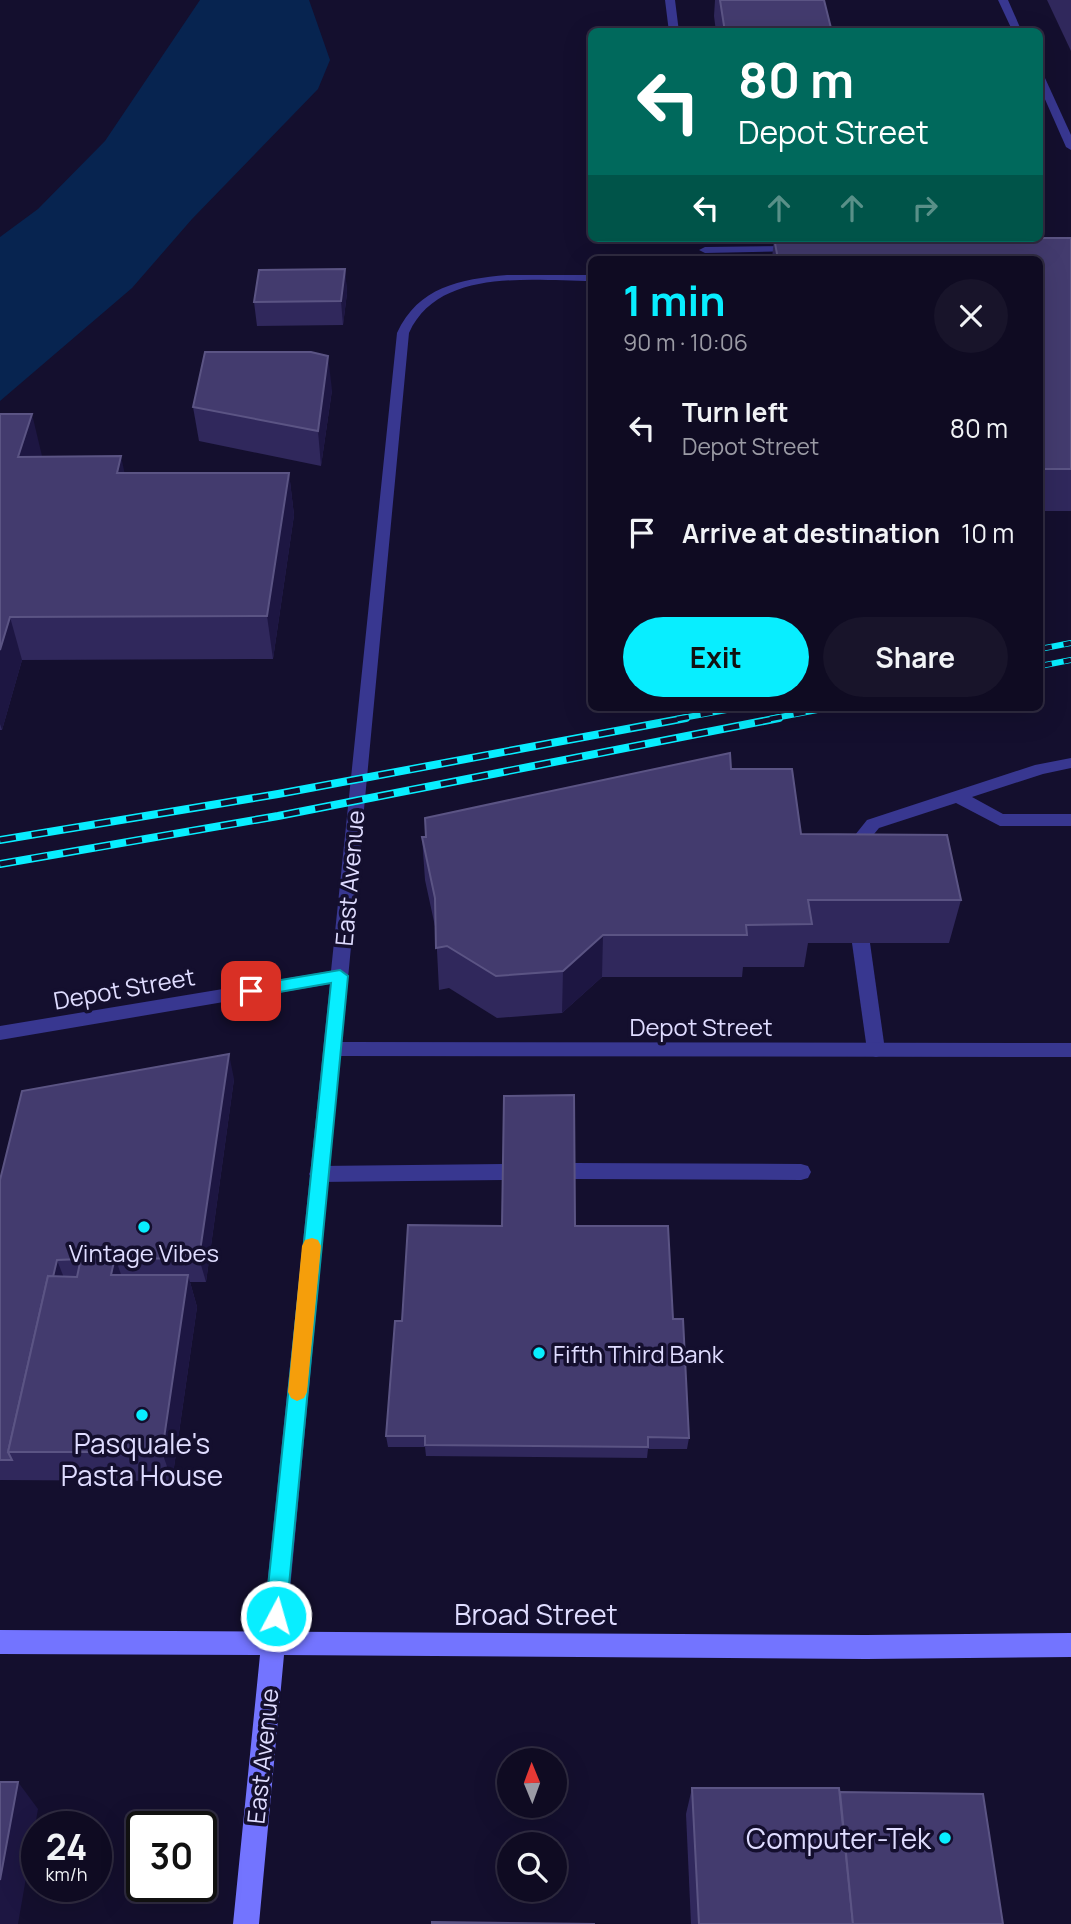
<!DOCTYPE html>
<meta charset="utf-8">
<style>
:root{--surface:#0f0b22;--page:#18142a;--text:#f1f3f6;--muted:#9b9ba5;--line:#2f2b40;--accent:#08eeff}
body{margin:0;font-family:Manrope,sans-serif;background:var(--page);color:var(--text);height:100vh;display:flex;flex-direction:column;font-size:26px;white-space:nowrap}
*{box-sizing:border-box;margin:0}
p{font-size:23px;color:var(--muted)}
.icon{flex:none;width:38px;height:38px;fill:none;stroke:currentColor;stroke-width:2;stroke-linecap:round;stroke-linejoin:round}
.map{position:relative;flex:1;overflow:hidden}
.side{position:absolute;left:588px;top:256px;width:455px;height:455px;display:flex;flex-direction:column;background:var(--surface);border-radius:10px;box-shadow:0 7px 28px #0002,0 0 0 2px var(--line)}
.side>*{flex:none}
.banner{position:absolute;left:588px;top:28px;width:455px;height:214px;border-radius:10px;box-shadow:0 7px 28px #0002,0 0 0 2px var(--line);background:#00695c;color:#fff;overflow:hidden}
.needle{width:46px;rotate:359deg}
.buttons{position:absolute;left:497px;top:1748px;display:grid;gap:14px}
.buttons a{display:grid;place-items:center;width:70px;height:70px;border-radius:50%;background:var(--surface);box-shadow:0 7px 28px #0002,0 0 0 2px var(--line);font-size:35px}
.speed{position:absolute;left:21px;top:1811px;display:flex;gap:14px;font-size:35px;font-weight:700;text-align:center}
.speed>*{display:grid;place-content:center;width:91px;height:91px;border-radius:50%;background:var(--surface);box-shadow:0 7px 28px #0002,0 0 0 2px var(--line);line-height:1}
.speed small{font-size:18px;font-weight:400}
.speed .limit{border:4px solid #111;border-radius:10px;background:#fff;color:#111}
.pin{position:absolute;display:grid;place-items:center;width:60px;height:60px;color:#fff;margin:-30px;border-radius:14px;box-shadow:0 4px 10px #0006}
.me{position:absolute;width:77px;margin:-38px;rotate:6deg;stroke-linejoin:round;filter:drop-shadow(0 0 5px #0008)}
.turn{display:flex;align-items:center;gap:24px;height:147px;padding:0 35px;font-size:32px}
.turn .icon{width:91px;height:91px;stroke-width:2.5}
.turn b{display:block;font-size:49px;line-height:60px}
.lanes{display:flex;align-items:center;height:66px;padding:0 35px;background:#0003;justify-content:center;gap:35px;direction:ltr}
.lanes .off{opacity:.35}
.round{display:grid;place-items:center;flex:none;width:74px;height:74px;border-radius:37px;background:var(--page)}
.head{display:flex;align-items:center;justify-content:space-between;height:119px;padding:0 35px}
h1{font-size:42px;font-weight:700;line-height:52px;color:var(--accent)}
.cta{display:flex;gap:14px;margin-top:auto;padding:14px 35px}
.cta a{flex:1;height:80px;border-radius:42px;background:var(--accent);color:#111;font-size:28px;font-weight:700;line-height:80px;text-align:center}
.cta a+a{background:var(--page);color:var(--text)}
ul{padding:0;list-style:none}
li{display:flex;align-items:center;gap:21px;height:105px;padding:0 35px}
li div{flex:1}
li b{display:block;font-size:26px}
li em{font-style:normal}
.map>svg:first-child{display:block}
.water{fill:#072450}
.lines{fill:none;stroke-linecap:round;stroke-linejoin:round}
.lane{fill:#383790;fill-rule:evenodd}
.street{fill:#383790;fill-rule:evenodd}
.secondary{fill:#7374ff;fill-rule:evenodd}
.rail-far1-casing{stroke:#08eeff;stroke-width:6}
.rail-casing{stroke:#08eeff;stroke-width:8}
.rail-far1{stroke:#140f2e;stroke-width:4.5;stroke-dasharray:12;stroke-linecap:butt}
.rail{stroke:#140f2e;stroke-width:5;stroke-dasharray:16;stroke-linecap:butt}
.wall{fill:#30285c}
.shaded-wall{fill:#1d1642}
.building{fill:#433b6e;stroke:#5b5484;stroke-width:2}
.route{fill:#08eeff;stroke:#059ba6;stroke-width:2}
.slow{fill:#f59e0b}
.poi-dot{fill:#08eeff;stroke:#140f2e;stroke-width:2.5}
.labels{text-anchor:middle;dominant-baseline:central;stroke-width:7;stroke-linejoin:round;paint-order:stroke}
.street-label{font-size:24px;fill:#dfdcff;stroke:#140f2e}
.poi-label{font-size:24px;fill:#dfdcff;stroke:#140f2e}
.near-poi-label{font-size:28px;fill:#dfdcff;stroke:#140f2e}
.near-street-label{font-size:28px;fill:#dfdcff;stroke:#140f2e}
</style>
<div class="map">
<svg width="1071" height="1924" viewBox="0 0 1071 1924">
<rect width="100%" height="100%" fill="#140f2e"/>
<path class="water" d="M200,0h109l21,60 -12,29 -126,130 -60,69 -132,113v-164l38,-28 67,-68z"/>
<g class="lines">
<g class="lane">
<path d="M1071,758v10l-28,6 -71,23 31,17h68v12h-71l-44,-23 -77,25 -18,22 -2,8h-12l-2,-4 2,-9 20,-25 168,-55z"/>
<path d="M861,937l6,1 3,5 15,107 -3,5 -6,2 -6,-2 -3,-5 -15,-107 3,-5z"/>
<path d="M574,1163l227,1 7,2 3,6 -3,6 -7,2 -227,-1 -7,-2 -3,-6 3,-6z"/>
<path d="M503,1164l7,2 3,6 -3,6 -7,2 -184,2 -7,-2 -3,-6 3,-6 7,-2z"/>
</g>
<g class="street">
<path d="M665,0h10l4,32h-10z"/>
<path d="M998,0h10l14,32h-9z"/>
<path d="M1040,75l5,3 26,57v15l-5,-3 -26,-59z"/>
<path d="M796,246l4,1v4l-95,2 -6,-3 6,-3z"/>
<path d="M507,275h85v6c-60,0 -153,-14 -183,52l-67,709 729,1v14l-731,-1 -55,587 -4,8 -8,4 -8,-4 -4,-8 69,-659 -330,56v-14l331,-55 66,-638c21,-46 63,-54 110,-58z"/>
</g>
<path class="secondary" d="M0,1630l866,5 205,-2v24l-205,2 -582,-4 -25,269h-26l27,-269 -260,-1z"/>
<g class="rail-far1-casing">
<g id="rail-far1">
<path d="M1040,649l31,-6"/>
<path d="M1040,666l31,-6"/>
<path d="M677,719l66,-12"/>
<path d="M770,719l63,-12"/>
</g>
</g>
<g class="rail-casing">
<g id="rail">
<path d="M0,840l278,-46 408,-76"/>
<path d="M0,864l278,-48 501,-98"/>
</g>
</g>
<use href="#rail-far1" class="rail-far1"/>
<use href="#rail" class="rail"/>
</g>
<g class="wall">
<path d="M715,0h109l8,32h-116l-2,-16z"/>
<path d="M1047,0h24v51z"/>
<path d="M774,238h297v273h-31v-252h-268z"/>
<path d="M345,269l2,24 -4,32 -86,1 -3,-24z"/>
<path d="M332,390l-11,76 -122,-25 -6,-34z"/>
<path d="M0,414l42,43 83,16h164l5,42 -21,144 -251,1 -20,70h-2z"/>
<path d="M731,769l70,65 160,66 -12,43h-141l-4,24h-61l-1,10h-140l-40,36 -65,5 -48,-30 -10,2 -3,-59 -11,-51 -3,-43z"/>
<path d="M234,1079l-28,203h-16l7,25 -25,174 -172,-1v-300z"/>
<path d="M502,1226h73l98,93 16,119 -2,11h-39l-1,9 -221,-2 -1,-9h-37l-2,-11 16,-115z"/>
<path d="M692,1788l148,4 163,132h-312l-5,-110z"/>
</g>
<g class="shaded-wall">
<path d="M345,269l2,24 -4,32 -2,-24z"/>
<path d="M328,356l4,34 -11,76 -3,-35z"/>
<path d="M32,414l10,42 -24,1z"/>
<path d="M121,456l9,43 -13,-26z"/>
<path d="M289,473l5,42 -21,144 -6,-43z"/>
<path d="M10,617l12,43 -20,70 -2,-6v-74z"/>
<path d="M603,935l-1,42 -40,36 1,-42z"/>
<path d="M229,1054l5,25 -28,203 -7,-24z"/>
<path d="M115,1257l11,32 -15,-14z"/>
<path d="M57,1260l9,23 -52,169z"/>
<path d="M188,1275l9,32 -25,174 -10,-29z"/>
<path d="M18,1782l20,27 -20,115h-18v-44z"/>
</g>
<g class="building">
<path d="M720,0h104l8,32h-107z"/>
<path d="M774,238h297v231h-31v-210h-262z"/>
<path d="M345,269l-4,32 -87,1 5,-32z"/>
<path d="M205,352h106l17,4 -10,75 -125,-24z"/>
<path d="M0,414h32l-14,43 103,-1 -4,17h172l-22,143 -257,1 -10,33z"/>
<path d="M730,753l1,16h61l9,65 146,1 14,65h-153l4,24 -66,1 1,10h-144l-40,36 -67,5 -49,-30 -11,2 -1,-50 -13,-61h4l-1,-19z"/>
<path d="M229,1054l-30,204 -84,1v-2l-34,1v1l-24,1 -4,17 -5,-1 -40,176 4,8h-12v-280l22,-89z"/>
<path d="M574,1095l1,131h93l5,93h10l6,119 -41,-1v10l-223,-2v-9h-39l9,-115h7l6,-96 94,1 2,-130z"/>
<path d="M115,1257l-4,18h77l-26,177h-154l40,-176 29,1 4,-19z"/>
<path d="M0,1782h18l-18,98z"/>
<path d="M692,1788h147l14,136h-154z"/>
<path d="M840,1792l143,2 20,130h-150z"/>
<path d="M432,1922l163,2h-163z"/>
</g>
<path class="route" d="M340,970l8,6 -62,640 -3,7 -7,3 -8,-3 -3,-7 66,-633 -80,14 -8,-6 8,-6z"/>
<path class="slow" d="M312,1238l6,2 3,6 -14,146 -3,6 -7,3 -6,-3 -3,-6 14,-146 3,-6z"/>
<g class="poi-dot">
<circle cx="144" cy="1227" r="7"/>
<circle cx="539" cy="1353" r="7"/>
<circle cx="142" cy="1415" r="7"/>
<circle cx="945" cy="1838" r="7"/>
</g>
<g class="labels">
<g class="street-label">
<text transform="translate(349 878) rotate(-85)">East Avenue</text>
<text transform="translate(124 988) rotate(-10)">Depot Street</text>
<text x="701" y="1026">Depot Street</text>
<text transform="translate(262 1756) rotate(-84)">East Avenue</text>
</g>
<g class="poi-label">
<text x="144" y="1252">Vintage Vibes</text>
<text x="553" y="1353" text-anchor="start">Fifth Third Bank</text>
</g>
<g class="near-poi-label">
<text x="142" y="1443">Pasquale's<tspan x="142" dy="32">Pasta House</tspan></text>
<text x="931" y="1838" text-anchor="end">Computer-Tek</text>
</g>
<g class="near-street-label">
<text x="536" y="1614">Broad Street</text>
</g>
</g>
</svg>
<div class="buttons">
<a><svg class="needle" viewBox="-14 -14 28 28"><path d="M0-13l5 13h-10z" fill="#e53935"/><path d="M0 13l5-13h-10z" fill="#9b9ba5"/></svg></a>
<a><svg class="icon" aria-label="search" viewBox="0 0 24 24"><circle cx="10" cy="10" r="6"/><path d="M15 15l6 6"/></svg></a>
</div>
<div class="speed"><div>24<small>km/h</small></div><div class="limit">30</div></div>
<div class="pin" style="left:251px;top:991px;background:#d93025"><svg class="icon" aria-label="arrive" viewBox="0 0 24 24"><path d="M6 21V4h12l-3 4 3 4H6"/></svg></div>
<svg class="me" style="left:276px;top:1616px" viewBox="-20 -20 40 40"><circle r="17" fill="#08eeff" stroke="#fff" stroke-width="3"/><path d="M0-11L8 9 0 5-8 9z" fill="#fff"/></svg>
<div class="banner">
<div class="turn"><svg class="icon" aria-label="left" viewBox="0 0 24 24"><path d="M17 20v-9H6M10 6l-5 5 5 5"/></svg><div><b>80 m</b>Depot Street</div></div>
<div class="lanes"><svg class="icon" aria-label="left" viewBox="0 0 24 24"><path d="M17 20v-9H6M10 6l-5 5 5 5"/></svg><svg class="icon off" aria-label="ahead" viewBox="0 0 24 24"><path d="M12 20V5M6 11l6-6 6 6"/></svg><svg class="icon off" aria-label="ahead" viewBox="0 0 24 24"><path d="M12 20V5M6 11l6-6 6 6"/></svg><svg class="icon off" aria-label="right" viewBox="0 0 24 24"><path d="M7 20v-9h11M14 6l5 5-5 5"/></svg></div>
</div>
<section class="side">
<div class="head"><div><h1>1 min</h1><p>90 m · 10:06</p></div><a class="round"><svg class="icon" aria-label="close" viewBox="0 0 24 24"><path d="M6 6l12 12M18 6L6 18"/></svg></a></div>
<ul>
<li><svg class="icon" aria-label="left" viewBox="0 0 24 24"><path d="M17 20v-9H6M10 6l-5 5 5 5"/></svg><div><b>Turn left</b><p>Depot Street</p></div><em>80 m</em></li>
<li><svg class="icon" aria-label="arrive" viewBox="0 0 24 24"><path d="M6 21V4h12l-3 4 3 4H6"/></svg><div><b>Arrive at destination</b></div><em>10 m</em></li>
</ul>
<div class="cta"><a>Exit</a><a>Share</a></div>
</section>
</div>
